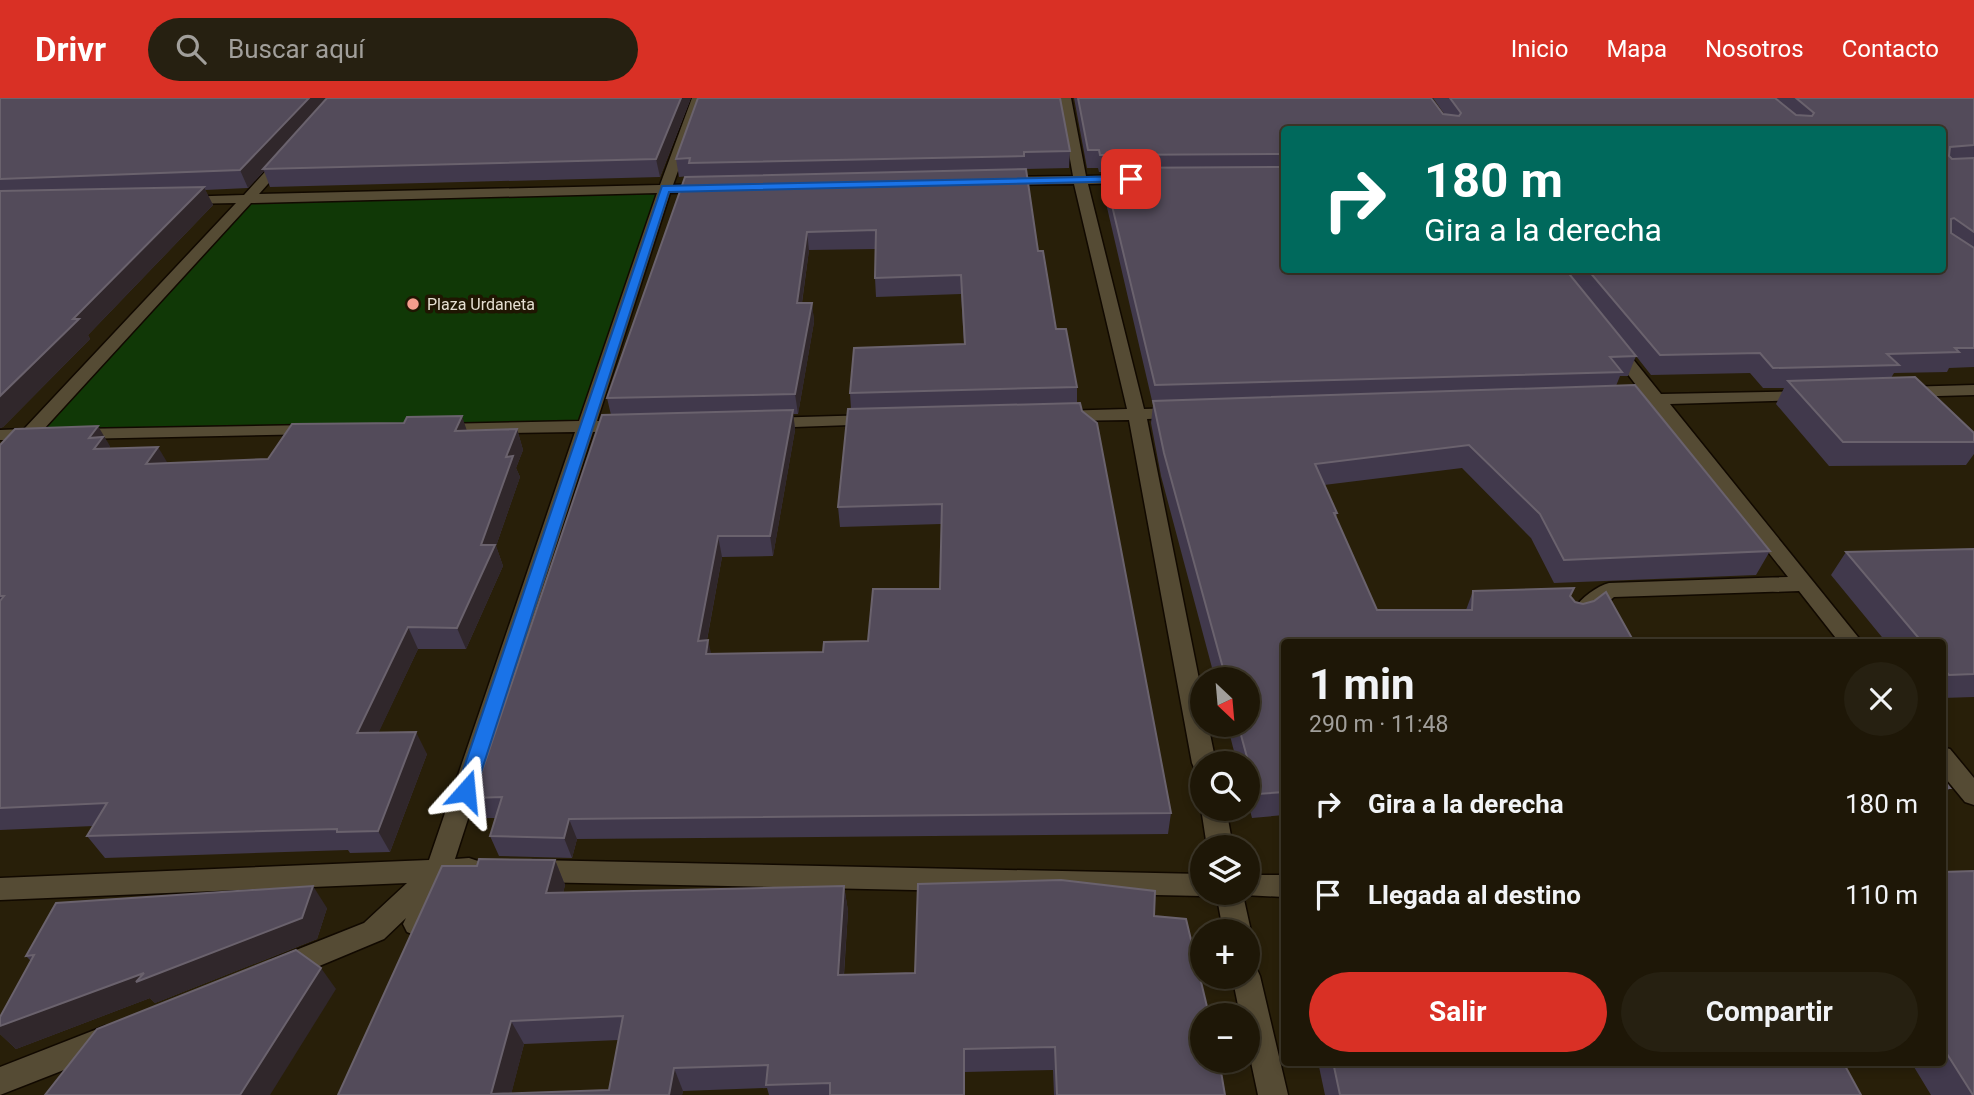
<!DOCTYPE html>
<html lang="es">
<meta charset="utf-8">
<style>
:root{--surface:#1e1707;--page:#262011;--text:#f1f3f6;--muted:#a19f9b;--line:#3c3628;--accent:#d93025}
body{margin:0;font-family:Roboto,sans-serif;background:var(--page);color:var(--text);height:100vh;display:flex;flex-direction:column;font-size:26px;white-space:nowrap}
*{box-sizing:border-box;margin:0}
p{font-size:23px;color:var(--muted)}
.icon{flex:none;width:38px;height:38px;fill:none;stroke:currentColor;stroke-width:2;stroke-linecap:round;stroke-linejoin:round}
.map{position:relative;flex:1;overflow:hidden}
.side{position:absolute;left:1281px;top:541px;width:665px;height:427px;display:flex;flex-direction:column;background:var(--surface);border-radius:7px;box-shadow:0 4px 10px #0003,0 0 0 2px var(--line)}
.side>*{flex:none}
.guide{position:absolute;left:1281px;top:28px;width:665px;height:147px;border-radius:7px;box-shadow:0 4px 10px #0003,0 0 0 2px var(--line);background:#00695c;color:#fff;overflow:hidden}
.needle{width:46px;rotate:154deg}
.tools{position:absolute;left:1190px;top:569px;display:grid;gap:14px}
.tools a{display:grid;place-items:center;width:70px;height:70px;border-radius:50%;background:var(--surface);box-shadow:0 4px 10px #0003,0 0 0 2px var(--line);font-size:35px}
.pin{position:absolute;display:grid;place-items:center;width:60px;height:60px;color:#fff;margin:-30px;border-radius:14px;box-shadow:0 4px 10px #0006}
.me{position:absolute;width:77px;margin:-38px;rotate:18deg;stroke-linejoin:round;filter:drop-shadow(0 0 5px #0008)}
.turn{display:flex;align-items:center;gap:24px;height:147px;padding:0 28px;font-size:32px}
.turn .icon{width:91px;height:91px;stroke-width:2.5}
.turn b{display:block;font-size:49px;line-height:60px}
.round{display:grid;place-items:center;flex:none;width:74px;height:74px;border-radius:37px;background:var(--page)}
.overview{display:flex;align-items:center;justify-content:space-between;height:119px;padding:0 28px}
h1{font-size:42px;font-weight:700;line-height:52px}
.primary-button{display:flex;gap:14px;margin-top:auto;padding:14px 28px}
.primary-button a{flex:1;height:80px;border-radius:42px;background:var(--accent);color:#fff;font-size:28px;font-weight:700;line-height:80px;text-align:center}
.primary-button a+a{background:var(--page);color:var(--text)}
ul{padding:0;list-style:none}
li{display:flex;align-items:center;gap:21px;height:91px;padding:0 28px}
li div{flex:1}
li b{display:block;font-size:26px}
li em{font-style:normal}
header{display:flex;align-items:center;gap:42px;box-sizing:border-box;height:98px;padding:0 35px;background:var(--accent);color:#fff}
header strong{font-size:33px}
nav{display:flex;gap:38px;margin-inline-start:auto;font-size:24px}
.search{width:490px;height:63px;background:var(--page);display:flex;align-items:center;gap:18px;box-sizing:border-box;padding:0 24px;border-radius:38px;color:var(--muted);font-size:26px}
.map>svg:first-child{display:block}
.green{fill:#103806}
.lines{fill:none;stroke-linecap:round;stroke-linejoin:round}
.minor-casing{stroke:#110900;stroke-width:3}
.minor{fill:#554b34;fill-rule:evenodd}
.wall{fill:#41394c;fill-rule:evenodd}
.shaded-wall{fill:#30272b}
.building{fill:#534b5a;stroke:#6a626d;stroke-width:2;fill-rule:evenodd}
.route{fill:#1a73e8;stroke:#114b97;stroke-width:2}
.poi-dot{fill:#f59d8d;stroke:#1f1602;stroke-width:2.5}
.labels{text-anchor:middle;dominant-baseline:central;stroke-width:7;stroke-linejoin:round;paint-order:stroke}
.far-poi-label{font-size:16px;fill:#e4ded1;stroke:#1f1602;text-anchor:start}
</style>
<header>
<strong>Drivr</strong>
<div class="search"><svg class="icon" aria-label="search" viewBox="0 0 24 24"><circle cx="10" cy="10" r="6"/><path d="M15 15l6 6"/></svg>Buscar aquí</div>
<nav><a>Inicio</a><a>Mapa</a><a>Nosotros</a><a>Contacto</a></nav>
</header>
<div class="map">
<svg width="1974" height="997" viewBox="0 0 1974 997">
<rect width="100%" height="100%" fill="#281f09"/>
<path class="green" d="M665,91l-77,238 -559,7 220,-235z"/>
<g class="lines">
<g class="minor-casing">
<g id="minor">
<path d="M692,0h12l-31,87 35,-1 7,4 -7,4 -38,1 -73,228h28l9,5 -9,5 -32,1 -138,427 14,-1 9,3 4,8 -4,8 -31,4 -20,51 -10,4 -10,-4 -4,-8 3,-6 -22,21 -103,43 -10,-4 -4,-9 4,-9 93,-37 43,-40 -407,17v-22l429,-18 146,-428 -135,2 -9,-5 9,-5 139,-3 78,-228 -406,10 -208,227 3,4 -3,4 -9,1 -27,31 -7,2v-17l14,-15h-14v-10l24,-1 212,-226 -52,1 -7,-4 2,-3 65,-2 37,-41 5,-1 6,4 -33,37 401,-9z"/>
<path d="M1059,0h12l15,78 46,-1 7,4 -7,4 -44,1 56,225 34,-1 9,5 -9,5 -31,1 55,275v30h6l8,39h-14v9l-7,-2 -3,-7 -63,-343 -70,1 -9,-5 9,-5 68,-2 -53,-225 -75,1 -7,-4 7,-4 74,-1z"/>
<path d="M1614,243l6,2 41,51 152,-3 3,4 -3,4 -6,1 -137,4 192,238h-23l-40,-51 -185,6c-11,9 -21,22 -37,17l-3,-5c7,-11 23,-23 35,-26l179,-6 -137,-173h-38l-3,-4 3,-4 30,-2 -37,-48z"/>
<path d="M1974,287v10l-71,2 -9,-5 9,-5z"/>
<path d="M873,317l6,1 3,4 -3,4 -113,4 -9,-5 9,-5z"/>
<path d="M313,327l9,5 -3,4 -243,5 -9,-5 9,-5z"/>
<path d="M1942,649l8,2 24,29v27l-9,-3 -23,-28z"/>
<path d="M1202,707v3h24l7,39h-26l-6,-39z"/>
<path d="M533,762l669,14v18h10l-10,4 -669,-14 -9,-3 -4,-8 4,-8z"/>
<path d="M1248,777h36v22l-41,-2 8,36 -3,6v-6h-25l-7,-39h32z"/>
<path d="M1248,866l8,3 4,9 28,119h-30l-10,-47v-33h-8l-8,-39h16z"/>
<path d="M105,928l10,4 5,10 -5,10 -115,45v-28z"/>
</g>
</g>
<use href="#minor" class="minor"/>
</g>
<g class="wall">
<path d="M0,0h691l-31,79 -390,10 -6,-16 -16,17 -43,2 8,15 -125,130 2,4 -87,88 -3,1z"/>
<path d="M1074,0h357l12,16 2,1 -12,-17h541v269l-25,1 -2,4 -53,1 -3,5 83,55v21l-8,11 -137,1 -53,-62 8,-16h-21l-13,-15 -99,2 -15,-19 -8,20h-8l-4,10 154,165 -14,24 -202,8 -23,-45 -69,-70 -138,17 13,28 -1,5 41,92h89l7,-19 97,5 5,6 59,40h-350v173l-32,3 -4,-15v-40h-11l-10,-39h21v-45h-33l-54,-203 -10,-53 2,-18 -51,-219 1,-14h-4l-1,-4h-11zM1284,32l658,140h-658z"/>
<path d="M1070,53l-1,17 -43,1 12,82 18,78 21,58v16l94,410 -3,21 -591,5 -5,19 -73,-2 -9,-20 5,-18h-12l-10,-20 138,-383 -4,-17 84,-222 -12,1 -3,-18zM876,151l-1,29 1,19 85,-3 3,50 -114,49 1,16 -13,98 2,20 101,-3 -1,65 -72,52 -45,11 -112,2 -4,-14 15,-83 51,-1 22,-126 -2,-16h5l16,-92 -2,-19h-10l7,-53z"/>
<path d="M517,331l6,21 -7,18 4,9 -24,69 7,20 -37,83h-48l-40,84 49,21 -37,98 -40,1 -2,-3 -243,8 -18,-22 7,-10 -94,4v-385l110,1 -1,2 58,15 101,-4 199,-28z"/>
<path d="M1974,451v148l-32,1v-56h-56l-55,-67 15,-23z"/>
<path d="M1942,680l8,10 -8,9z"/>
<path d="M555,762l10,25 -2,8 281,-7 4,25 -4,64 71,-2 239,-57 71,179h-171l-1,-25 -88,2v23h-196l-2,-7 -84,3 -1,4h-344l139,-229zM619,942l-10,50 -98,4 13,-50z"/>
<path d="M1942,774l32,223h-43l-20,-33h31z"/>
<path d="M327,810l-10,31 -162,64 -5,-5 -134,51 -16,-15v-17l31,-56 -5,-5z"/>
<path d="M1318,964h525l18,33h-536z"/>
</g>
<g class="shaded-wall">
<path d="M309,0h22l-68,71 1,2 -16,17 -8,-18z"/>
<path d="M681,0h10l-31,79 -4,-18z"/>
<path d="M204,89l9,18 -125,130 2,4 -87,88 -3,1v-32l73,-77z"/>
<path d="M807,134l2,18 -10,73 -2,-20z"/>
<path d="M812,205l2,19 -16,92 -3,-20z"/>
<path d="M793,312l2,20 -22,126 -3,-20z"/>
<path d="M462,318l7,21 -14,-6z"/>
<path d="M98,328l12,20 -1,2 -15,1 -5,-11z"/>
<path d="M517,331l6,21 -7,18 4,9 -24,69 7,20 -37,83 -9,-21 49,-171z"/>
<path d="M158,349l12,20 -24,-3z"/>
<path d="M718,438l4,21 -19,104 -5,-20z"/>
<path d="M408,529l10,22 -50,106 -11,-22z"/>
<path d="M708,542l5,21 -7,-7z"/>
<path d="M416,634l11,22 -37,98 -12,-21z"/>
<path d="M569,721l8,20 -5,19 -8,-20z"/>
<path d="M555,762l10,25 -8,33 -11,-25z"/>
<path d="M313,788l14,22 -10,31 -162,64 -5,-5 -134,51 -16,-15v-8z"/>
<path d="M844,788l4,25 -6,88 -4,-24z"/>
<path d="M321,870l15,21 -66,106h-30z"/>
<path d="M511,923l13,23 -13,51h-20z"/>
<path d="M674,970l9,23 -1,4h-13z"/>
</g>
<g class="building">
<path d="M0,0h309l-69,72 -240,9z"/>
<path d="M327,0h354l-25,61 -393,10z"/>
<path d="M698,0h362l10,53 -46,1v4l-335,7 1,-5 -14,1z"/>
<path d="M1078,0h353l12,16 16,2 2,-3 -11,-15h325l21,17 16,1 2,-3 -18,-15h178v47l-24,2 -1,9 3,3 22,-1v74l-20,-14 -3,1v14l23,15v100h-19l4,4 -72,2 12,11 -126,3 -13,-15 -100,2 -72,-85h354v-140h-658v24l-184,1 -1,-5h-11z"/>
<path d="M1284,69v103h282l70,86 -26,1 12,15 -467,13 -52,-217z"/>
<path d="M1026,71l12,82h5l13,78h10l11,58 -227,6 4,-45 111,-4 -4,-69 -86,3 1,-48 -69,2 -10,71h15l-17,91 -188,4 78,-221z"/>
<path d="M204,89l-131,132h6l-79,77v-205z"/>
<path d="M1915,279l59,56v9h-131l-55,-61z"/>
<path d="M1635,287l135,166 -206,9 -24,-46 -71,-69 -154,19 22,49h-3l43,97h95l1,-19 101,-3 -4,8 5,6 8,2 11,-3 12,-9 28,50h-350v150l-27,2 -19,-70h10v-45h-22l-62,-226 -11,-52z"/>
<path d="M1080,305l2,8 15,12 74,390 -602,6 -5,19 -74,-2 12,-39 -29,1 129,-383 191,-5 -23,126h-52l-20,105 10,-1 -2,14 117,-2 1,-10 44,-1 5,-52h67l2,-85 -104,3 10,-98z"/>
<path d="M462,318l-7,15 62,-2 -11,28 7,-1 -32,89h14l-38,83 -49,-1 -51,106 59,-1 -38,99 -41,1v-3l-250,7 20,-33 -107,5v-207l4,-5h-4v-151l15,-16 83,-3 -9,12 14,-1 -9,12 64,-2 -12,17 122,-5 24,-35 112,-1 3,-6z"/>
<path d="M1974,451v125l-25,1 -7,-9v-24h-20l-76,-90z"/>
<path d="M1942,680l8,10h-8z"/>
<path d="M479,761l76,1 -9,33 298,-7 -6,89 77,-2 3,-89 143,-4 94,11 -1,25 32,3 23,96h-7v45h17l6,35h-168l-2,-48 -91,2v46h-134v-12l-64,2 2,-20 -94,3 -5,27h-331l104,-229h35zM623,918l-14,74 -118,4 20,-73z"/>
<path d="M1974,773v224h-1l-31,-49v-174z"/>
<path d="M313,788l-11,32 -166,64 8,-9 -144,53v-9l34,-62 -8,1 30,-53z"/>
<path d="M296,852l25,18 -81,127h-195l52,-66z"/>
<path d="M1333,964h510l18,33h-521z"/>
</g>
<path class="route" d="M1131,78l5,3 -1,2 -466,11 -194,599 -3,5 -6,2 -7,-2 -3,-5 206,-605z"/>
<circle class="poi-dot" cx="413" cy="206" r="7"/>
<g class="labels">
<g class="far-poi-label">
<text x="427" y="206">Plaza Urdaneta</text>
</g>
</g>
</svg>
<div class="tools">
<a><svg class="needle" viewBox="-14 -14 28 28"><path d="M0-13l5 13h-10z" fill="#e53935"/><path d="M0 13l5-13h-10z" fill="#a19f9b"/></svg></a>
<a><svg class="icon" aria-label="search" viewBox="0 0 24 24"><circle cx="10" cy="10" r="6"/><path d="M15 15l6 6"/></svg></a>
<a><svg class="icon" aria-label="layers" viewBox="0 0 24 24"><path d="M12 4l9 5-9 5-9-5zM3 14l9 5 9-5"/></svg></a>
<a>+</a>
<a>−</a>
</div>
<div class="pin" style="left:1131px;top:81px;background:#d93025"><svg class="icon" aria-label="arrive" viewBox="0 0 24 24"><path d="M6 21V4h12l-3 4 3 4H6"/></svg></div>
<svg class="me" style="left:466px;top:693px" viewBox="-20 -20 40 40"><path d="M0-17L14 15 0 8-14 15z" fill="#1a73e8" stroke="#fff" stroke-width="4"/></svg>
<div class="guide">
<div class="turn"><svg class="icon" aria-label="right" viewBox="0 0 24 24"><path d="M7 20v-9h11M14 6l5 5-5 5"/></svg><div><b>180 m</b>Gira a la derecha</div></div>
</div>
<section class="side">
<div class="overview"><div><h1>1 min</h1><p>290 m · 11:48</p></div><a class="round"><svg class="icon" aria-label="close" viewBox="0 0 24 24"><path d="M6 6l12 12M18 6L6 18"/></svg></a></div>
<ul>
<li><svg class="icon" aria-label="right" viewBox="0 0 24 24"><path d="M7 20v-9h11M14 6l5 5-5 5"/></svg><div><b>Gira a la derecha</b></div><em>180 m</em></li>
<li><svg class="icon" aria-label="arrive" viewBox="0 0 24 24"><path d="M6 21V4h12l-3 4 3 4H6"/></svg><div><b>Llegada al destino</b></div><em>110 m</em></li>
</ul>
<div class="primary-button"><a>Salir</a><a>Compartir</a></div>
</section>
</div>
